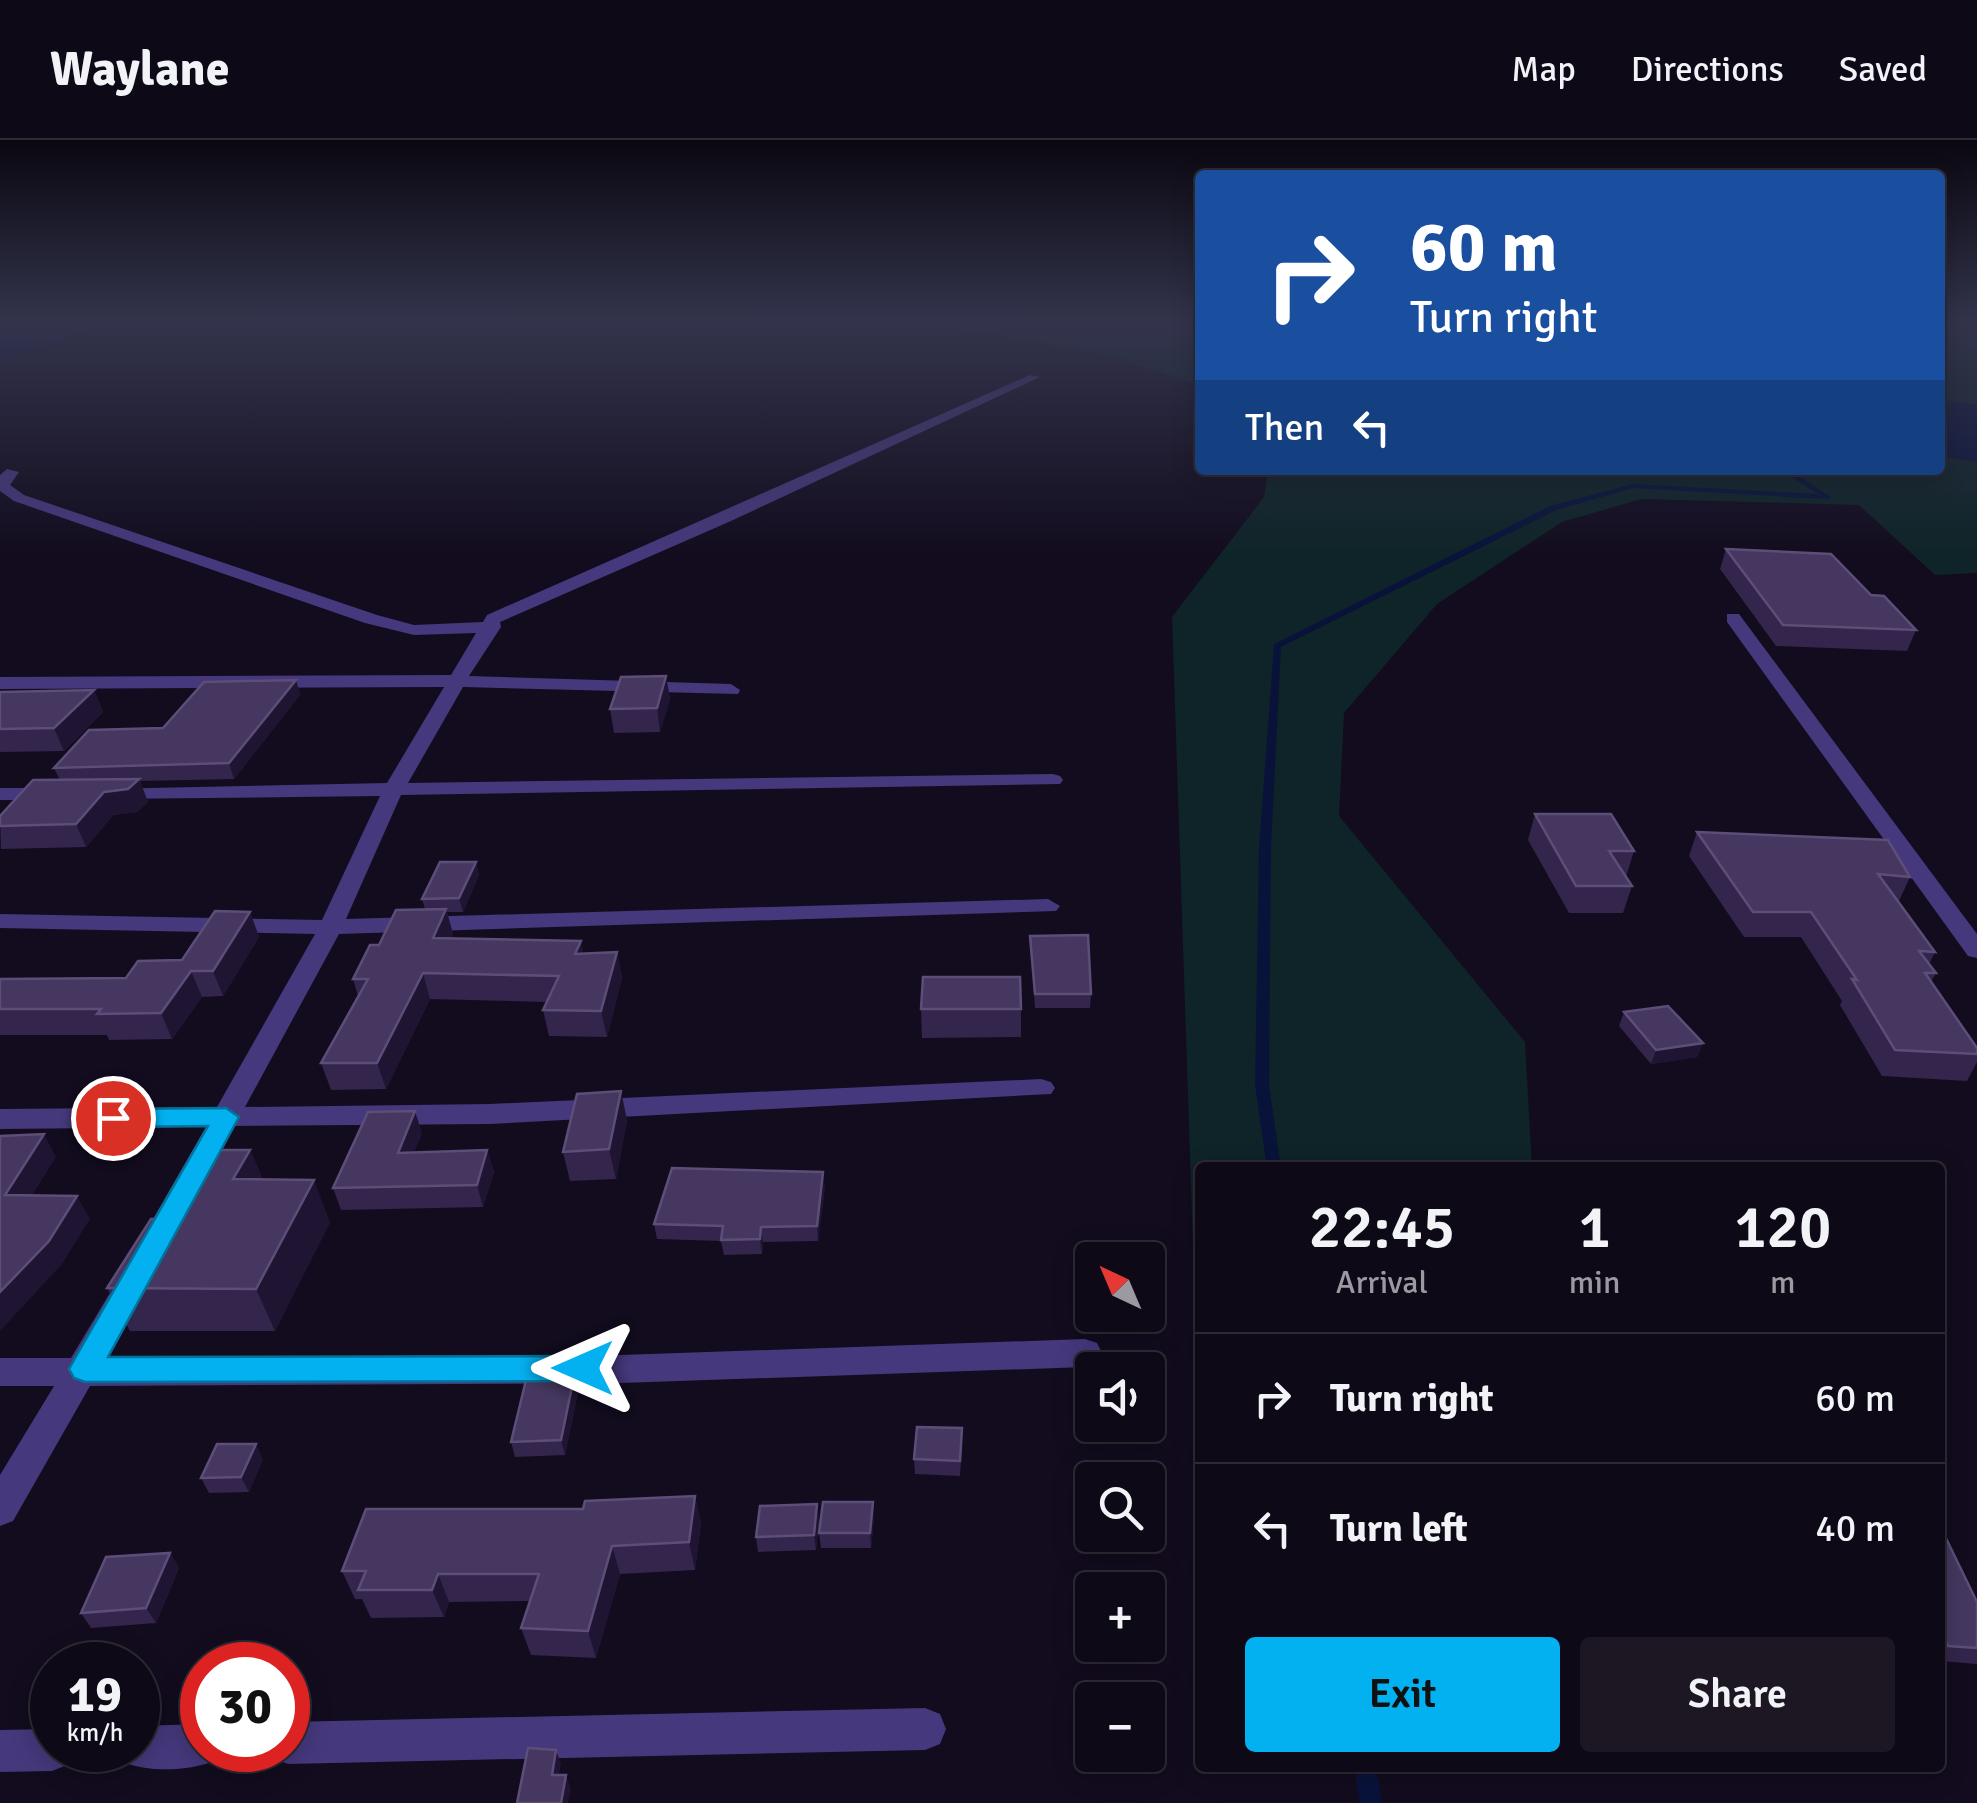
<!DOCTYPE html>
<meta charset="utf-8">
<style>
:root{--surface:#0e0916;--page:#1c1723;--text:#f1f3f6;--muted:#9b9aa1;--line:#2e2a35;--accent:#04b1f0}
body{margin:0;font-family:Signika,sans-serif;background:var(--page);color:var(--text);height:100vh;display:flex;flex-direction:column;font-size:38px;white-space:nowrap}
*{box-sizing:border-box;margin:0}
p{font-size:32px;color:var(--muted)}
.icon{flex:none;width:55px;height:55px;fill:none;stroke:currentColor;stroke-width:2;stroke-linecap:round;stroke-linejoin:round}
.map{position:relative;flex:1;overflow:hidden}
.side{position:absolute;left:1195px;top:1022px;width:750px;height:610px;display:flex;flex-direction:column;background:var(--surface);border-radius:10px;box-shadow:0 5px 25px #0003,0 0 0 2px var(--line)}
.side>*{flex:none}
.hud{position:absolute;left:1195px;top:30px;width:750px;height:305px;border-radius:10px;box-shadow:0 5px 25px #0003,0 0 0 2px var(--line);background:#1a4fa0;color:#fff;overflow:hidden}
.needle{width:65px;rotate:316deg}
.controls{position:absolute;left:1075px;top:1102px;display:grid;gap:20px}
.controls a{display:grid;place-items:center;width:90px;height:90px;border-radius:10px;background:var(--surface);box-shadow:0 5px 25px #0003,0 0 0 2px var(--line);font-size:50px}
.speed{position:absolute;left:30px;top:1502px;display:flex;gap:20px;font-size:50px;font-weight:700;text-align:center}
.speed>*{display:grid;place-content:center;width:130px;height:130px;border-radius:50%;background:var(--surface);box-shadow:0 5px 25px #0003,0 0 0 2px var(--line);line-height:1}
.speed small{font-size:25px;font-weight:400}
.speed .limit{border:15px solid #d22;background:#fff;color:#111}
.pin{position:absolute;display:grid;place-items:center;width:85px;height:85px;color:#fff;margin:-42px;border:5px solid #fff;border-radius:50%;box-shadow:0 2px 10px #0007}
.me{position:absolute;width:110px;margin:-55px;rotate:270deg;stroke-linejoin:round;filter:drop-shadow(0 0 8px #0008)}
.turn{display:flex;align-items:center;gap:35px;height:210px;padding:0 50px;font-size:45px}
.turn .icon{width:130px;height:130px;stroke-width:2.5}
.turn b{display:block;font-size:70px;line-height:85px}
.then{display:flex;align-items:center;height:95px;padding:0 50px;background:#0003;gap:20px;font-size:38px}
.eta{display:flex;justify-content:space-evenly;align-items:center;height:170px;text-align:center}
.eta b{font-size:60px;font-weight:600;line-height:70px}
.button{display:flex;gap:20px;margin-top:auto;padding:20px 50px}
.button a{flex:1;height:115px;border-radius:10px;background:var(--accent);color:#111;font-size:40px;font-weight:600;line-height:115px;text-align:center}
.button a+a{background:var(--page);color:var(--text)}
ul{padding:0;list-style:none}
li{display:flex;align-items:center;gap:30px;height:130px;padding:0 50px;border-top:2px solid var(--line)}
li div{flex:1}
li b{display:block;font-size:38px}
li em{font-style:normal}
header{display:flex;align-items:center;gap:60px;box-sizing:border-box;height:140px;padding:0 50px;background:var(--surface);border-bottom:2px solid var(--line)}
header strong{font-size:48px}
nav{display:flex;gap:55px;margin-inline-start:auto;font-size:35px}
.map>svg:first-child{display:block}
.green{fill:#0f2428}
.water{fill:#09133a}
.lines{fill:none;stroke-linecap:round;stroke-linejoin:round}
.stream{fill:#09133a;fill-rule:evenodd}
.minor{fill:#46387c;fill-rule:evenodd}
.wall{fill:#33254b}
.shaded-wall{fill:#1f1431}
.building{fill:#45375f;stroke:#5c4e78;stroke-width:2.5}
.route{fill:#04b1f0;stroke:#03739c;stroke-width:2.5}
</style>
<header>
<strong>Waylane</strong>
<nav><a>Map</a><a>Directions</a><a>Saved</a></nav>
</header>
<div class="map">
<svg width="1977" height="1663" viewBox="0 0 1977 1663">
<rect width="100%" height="100%" fill="#120c1e"/>
<g class="green">
<path d="M919,181h213l68,14v51l-95,-32z"/>
<path d="M1977,189v76l-37,-5v-66z"/>
<path d="M1940,316l37,6v111l-42,2 -76,-70 -218,-6 -79,23 -125,82 -93,109 -5,103 186,226 7,125 -332,1v78h-7l-21,-629 92,-120 4,-27h672z"/>
</g>
<g class="water">
<path d="M0,181h103l-103,44z"/>
<path d="M1940,260l37,5v57l-37,-6z"/>
</g>
<g class="lines">
<g class="stream">
<path d="M1781,330h8l42,27 -4,2 -194,-11 -77,22 -275,137 -10,201 -2,237 12,83h-14l-12,-83 4,-237 15,-204 276,-138 83,-22 185,10z"/>
<path d="M1354,1628h22l6,35h-22z"/>
</g>
<g class="minor">
<path d="M1030,235l10,2 -309,144 -231,101 1,5 -32,49 262,8 9,6 -2,4 -275,-7 -55,96 645,-9 7,2 3,4 -3,4 -659,11 -55,124 702,-20 12,7 -4,5 -717,23 -94,173 245,-3 551,-25 10,3 4,6 -4,6 -561,30 -256,2 -69,127 -11,4 -11,-4 -5,-8 68,-118 -206,2v-20l217,-2 98,-173 -315,-6v-14l322,6 58,-124 -270,3 -10,-6 3,-4 284,-6 57,-96 -444,2v-12l451,-2 25,-42 -62,2 -49,-12 -351,-122 -14,-10v-16l7,-6 12,3 -9,13 14,10 353,120 37,10 69,-3 4,-7z"/>
<path d="M1727,474h12l238,320v24l-9,-2 -241,-334z"/>
<path d="M0,648h55l10,6 -10,6h-55z"/>
<path d="M134,1128l11,3 5,9 -44,78 515,-3 464,-16 12,4 5,10 -5,10 -12,4 -464,16 -531,3 -77,135 -13,5v-51l54,-89h-54v-28h71l52,-87z"/>
<path d="M925,1568l15,6 6,15 -6,15 -15,6 -637,14 -15,-6 -3,-8h18v-28z"/>
<path d="M202,1584v26h19l-4,10c-26,11 -68,13 -94,2l-5,-12h20v-24z"/>
<path d="M52,1589v21h21l-6,15 -15,6 -52,1v-42z"/>
</g>
</g>
<g class="wall">
<path d="M1726,409l145,46 45,35 -9,21 -131,-5 -56,-77z"/>
<path d="M666,536l4,23 -10,33 -46,1 -4,-24z"/>
<path d="M296,540l4,15 -66,84 -94,2 8,21 -11,10 -24,3 -27,32 -85,2 -1,-33 60,-36 -6,-12z"/>
<path d="M94,550l9,22 -39,39 -64,1v-60z"/>
<path d="M1535,674l99,37 -8,26 6,9 -9,27h-54l-41,-73z"/>
<path d="M1697,692l213,45 -11,24h-1l37,51 -6,12 7,9 -5,9 46,66v14l-10,19 -85,-5 -42,-71 2,-4 -41,-64h-57l-55,-81z"/>
<path d="M476,722l3,13 -16,37h-16l6,22 -2,4 133,15 33,-1 5,26 -15,59 -58,-1 -6,-26 4,-8 -117,-3 -44,90 -55,1 -10,-27 37,-67 -5,-17 26,-34 46,-36 -3,-10z"/>
<path d="M250,772l9,25 -36,59 -21,1 -30,42 -63,1 -2,-5h-107v-56l126,-1 56,-18z"/>
<path d="M1030,796l61,58 -1,14h-55z"/>
<path d="M921,869h100v28l-99,1z"/>
<path d="M1624,872l79,31 -6,14 -46,7 -32,-38z"/>
<path d="M627,980l-11,59 -46,2 -7,-29z"/>
<path d="M422,993l-8,19 73,-2 7,22 -11,35 -142,3 -8,-22z"/>
<path d="M250,1010l13,30 67,42 -55,109h-145l-23,-43 64,-69z"/>
<path d="M825,1047l-7,54 -55,1 -1,12 -38,1 -3,-14 -64,-2 -3,-15z"/>
<path d="M575,1232l4,15 -14,68 -50,2 -4,-15z"/>
<path d="M962,1303l-2,33 -45,-2 -1,-15z"/>
<path d="M263,1319l-14,33 -40,1 -8,-15z"/>
<path d="M695,1356l6,28 -6,46 -75,4 -24,84 -65,-3 -10,-27 9,-27 -81,1 -5,15 -73,1 -9,-19h-7l-13,-28 241,-62z"/>
<path d="M817,1364l2,16 -3,30 -58,2 -2,-15z"/>
<path d="M874,1377l-3,31h-50l-2,-15z"/>
<path d="M1940,1386l37,76v62l-37,-3z"/>
<path d="M170,1413l9,15 -23,55 -65,5 -10,-15z"/>
</g>
<g class="shaded-wall">
<path d="M666,536l4,23 -10,33 -3,-24z"/>
<path d="M296,540l4,15 -66,84 -5,-16z"/>
<path d="M94,550l9,22 -39,39 -10,-23z"/>
<path d="M139,639l9,23 -11,10 -24,3 -27,32 -10,-23 28,-32z"/>
<path d="M476,722l3,13 -16,37 -4,-14z"/>
<path d="M446,769l7,25 -13,30 -7,-26z"/>
<path d="M250,772l9,25 -36,59 -10,-25z"/>
<path d="M581,801l5,26 -11,-13z"/>
<path d="M617,812l5,26 -15,59 -6,-26z"/>
<path d="M191,831l11,26 -30,42 -11,-26z"/>
<path d="M423,833l7,26 -44,90 -9,-26z"/>
<path d="M1703,903l-6,14 -46,7 5,-14z"/>
<path d="M621,951l6,29 -11,59 -7,-30z"/>
<path d="M415,971l7,22 -17,42 -7,-22z"/>
<path d="M44,994l12,23 -38,61 -13,-23z"/>
<path d="M250,1010l18,41 -35,-12z"/>
<path d="M487,1010l7,22 -11,35 -6,-22z"/>
<path d="M823,1032l2,15 -7,54 -1,-15z"/>
<path d="M314,1040l16,42 -55,109 -19,-42z"/>
<path d="M77,1056l13,23 -28,45 -62,67v-39z"/>
<path d="M761,1087l2,15 -1,12 -2,-15z"/>
<path d="M575,1232l4,15 -14,68 -4,-15z"/>
<path d="M256,1304l7,15 -14,33 -8,-15z"/>
<path d="M695,1356l6,28 -6,46 -6,-28z"/>
<path d="M873,1362l1,15 -3,31 -1,-15z"/>
<path d="M817,1364l2,16 -3,30 -2,-15z"/>
<path d="M612,1406l8,28 -24,84 -8,-27z"/>
<path d="M170,1413l9,15 -23,55 -10,-15z"/>
<path d="M438,1434l11,28 -5,15 -12,-27z"/>
<path d="M556,1610l5,14 -4,25 -5,-14z"/>
<path d="M566,1635l5,14 -3,14h-7z"/>
</g>
<g class="building">
<path d="M1726,409l105,5 40,41 13,1 32,34 -133,-5z"/>
<path d="M666,536l-9,32 -47,1 11,-32z"/>
<path d="M296,540l-67,83 -175,5 35,-38 74,-2 41,-46z"/>
<path d="M94,550l-40,38 -54,1v-37z"/>
<path d="M139,639l-11,10 -24,3 -28,32 -76,2v-10l33,-36z"/>
<path d="M1535,674h76l23,37h-25l23,35h-56z"/>
<path d="M1697,692l191,8 22,37 -32,-3 57,78 -16,-1 17,22h-11l52,75v6l-82,-4 -43,-71 5,1 -46,-68h-58z"/>
<path d="M440,722h36l-17,36 -37,1z"/>
<path d="M446,769l-13,29 148,3 -6,13 42,-2 -16,59 -58,-1 16,-34 -136,-3 -46,90h-56l47,-84h-15l17,-34h9l17,-35z"/>
<path d="M215,771l35,1 -37,59h-22l-30,42 -64,1 4,-5h-101v-30l126,-1 12,-17 44,-1z"/>
<path d="M1088,795l3,59h-56l-5,-58z"/>
<path d="M923,837h97l1,32h-100z"/>
<path d="M1668,866l35,37 -47,7 -32,-38z"/>
<path d="M621,951l-12,58 -46,3 14,-58z"/>
<path d="M415,971l-17,42 89,-3 -10,35 -144,3 35,-76z"/>
<path d="M44,994l-39,61 72,1 -28,45 -49,51v-156z"/>
<path d="M211,1010h39l-17,29 81,1 -58,109 -149,-1 44,-69h20z"/>
<path d="M672,1028l151,4 -6,54 -56,1 -1,12 -39,1 2,-14 -69,-2z"/>
<path d="M528,1232h47l-14,68 -50,2z"/>
<path d="M917,1287l45,1 -2,33 -46,-2z"/>
<path d="M217,1304h39l-15,33 -40,1z"/>
<path d="M695,1356l-6,46 -77,4 -24,85 -67,-3 18,-54h-101l-6,16h-74l8,-19h-24l24,-62h217l2,-8z"/>
<path d="M823,1362h50l-3,31h-51z"/>
<path d="M817,1364l-3,31 -58,2 4,-31z"/>
<path d="M1940,1386l37,76v46l-29,-2 -8,-17z"/>
<path d="M170,1413l-24,55 -65,5 25,-56z"/>
<path d="M528,1608l28,2 -4,25h14l-5,28h-44z"/>
</g>
<linearGradient id="sky" x2="0" y2="1"><stop stop-color="#0a0710"/><stop offset="0.44" stop-color="#33344c"/><stop offset="1" stop-color="#33344c" stop-opacity="0"/></linearGradient>
<rect width="1977" height="414" fill="url(#sky)"/>
<path class="route" d="M226,968l13,9 -131,240 475,-1 11,4 4,8 -4,9 -11,4 -498,1 -11,-4 -5,-9 5,-9 134,-234 -95,1 -9,-3 -4,-6 4,-6 9,-3z"/>
</svg>
<div class="controls">
<a><svg class="needle" viewBox="-14 -14 28 28"><path d="M0-13l5 13h-10z" fill="#e53935"/><path d="M0 13l5-13h-10z" fill="#9b9aa1"/></svg></a>
<a><svg class="icon" aria-label="sound" viewBox="0 0 24 24"><path d="M4 9h4l5-4v14l-5-4H4zM17 9q2 3 0 6"/></svg></a>
<a><svg class="icon" aria-label="search" viewBox="0 0 24 24"><circle cx="10" cy="10" r="6"/><path d="M15 15l6 6"/></svg></a>
<a>+</a>
<a>−</a>
</div>
<div class="speed"><div>19<small>km/h</small></div><div class="limit">30</div></div>
<div class="pin" style="left:113px;top:978px;background:#d93025"><svg class="icon" aria-label="arrive" viewBox="0 0 24 24"><path d="M6 21V4h12l-3 4 3 4H6"/></svg></div>
<svg class="me" style="left:583px;top:1228px" viewBox="-20 -20 40 40"><path d="M0-17L14 15 0 8-14 15z" fill="#04b1f0" stroke="#fff" stroke-width="4"/></svg>
<div class="hud">
<div class="turn"><svg class="icon" aria-label="right" viewBox="0 0 24 24"><path d="M7 20v-9h11M14 6l5 5-5 5"/></svg><div><b>60 m</b>Turn right</div></div>
<div class="then">Then<svg class="icon" aria-label="left" viewBox="0 0 24 24"><path d="M17 20v-9H6M10 6l-5 5 5 5"/></svg></div>
</div>
<section class="side">
<div class="eta">
<div><b>22:45</b><p>Arrival</p></div>
<div><b>1</b><p>min</p></div>
<div><b>120</b><p>m</p></div>
</div>
<ul>
<li><svg class="icon" aria-label="right" viewBox="0 0 24 24"><path d="M7 20v-9h11M14 6l5 5-5 5"/></svg><div><b>Turn right</b></div><em>60 m</em></li>
<li><svg class="icon" aria-label="left" viewBox="0 0 24 24"><path d="M17 20v-9H6M10 6l-5 5 5 5"/></svg><div><b>Turn left</b></div><em>40 m</em></li>
</ul>
<div class="button"><a>Exit</a><a>Share</a></div>
</section>
</div>
